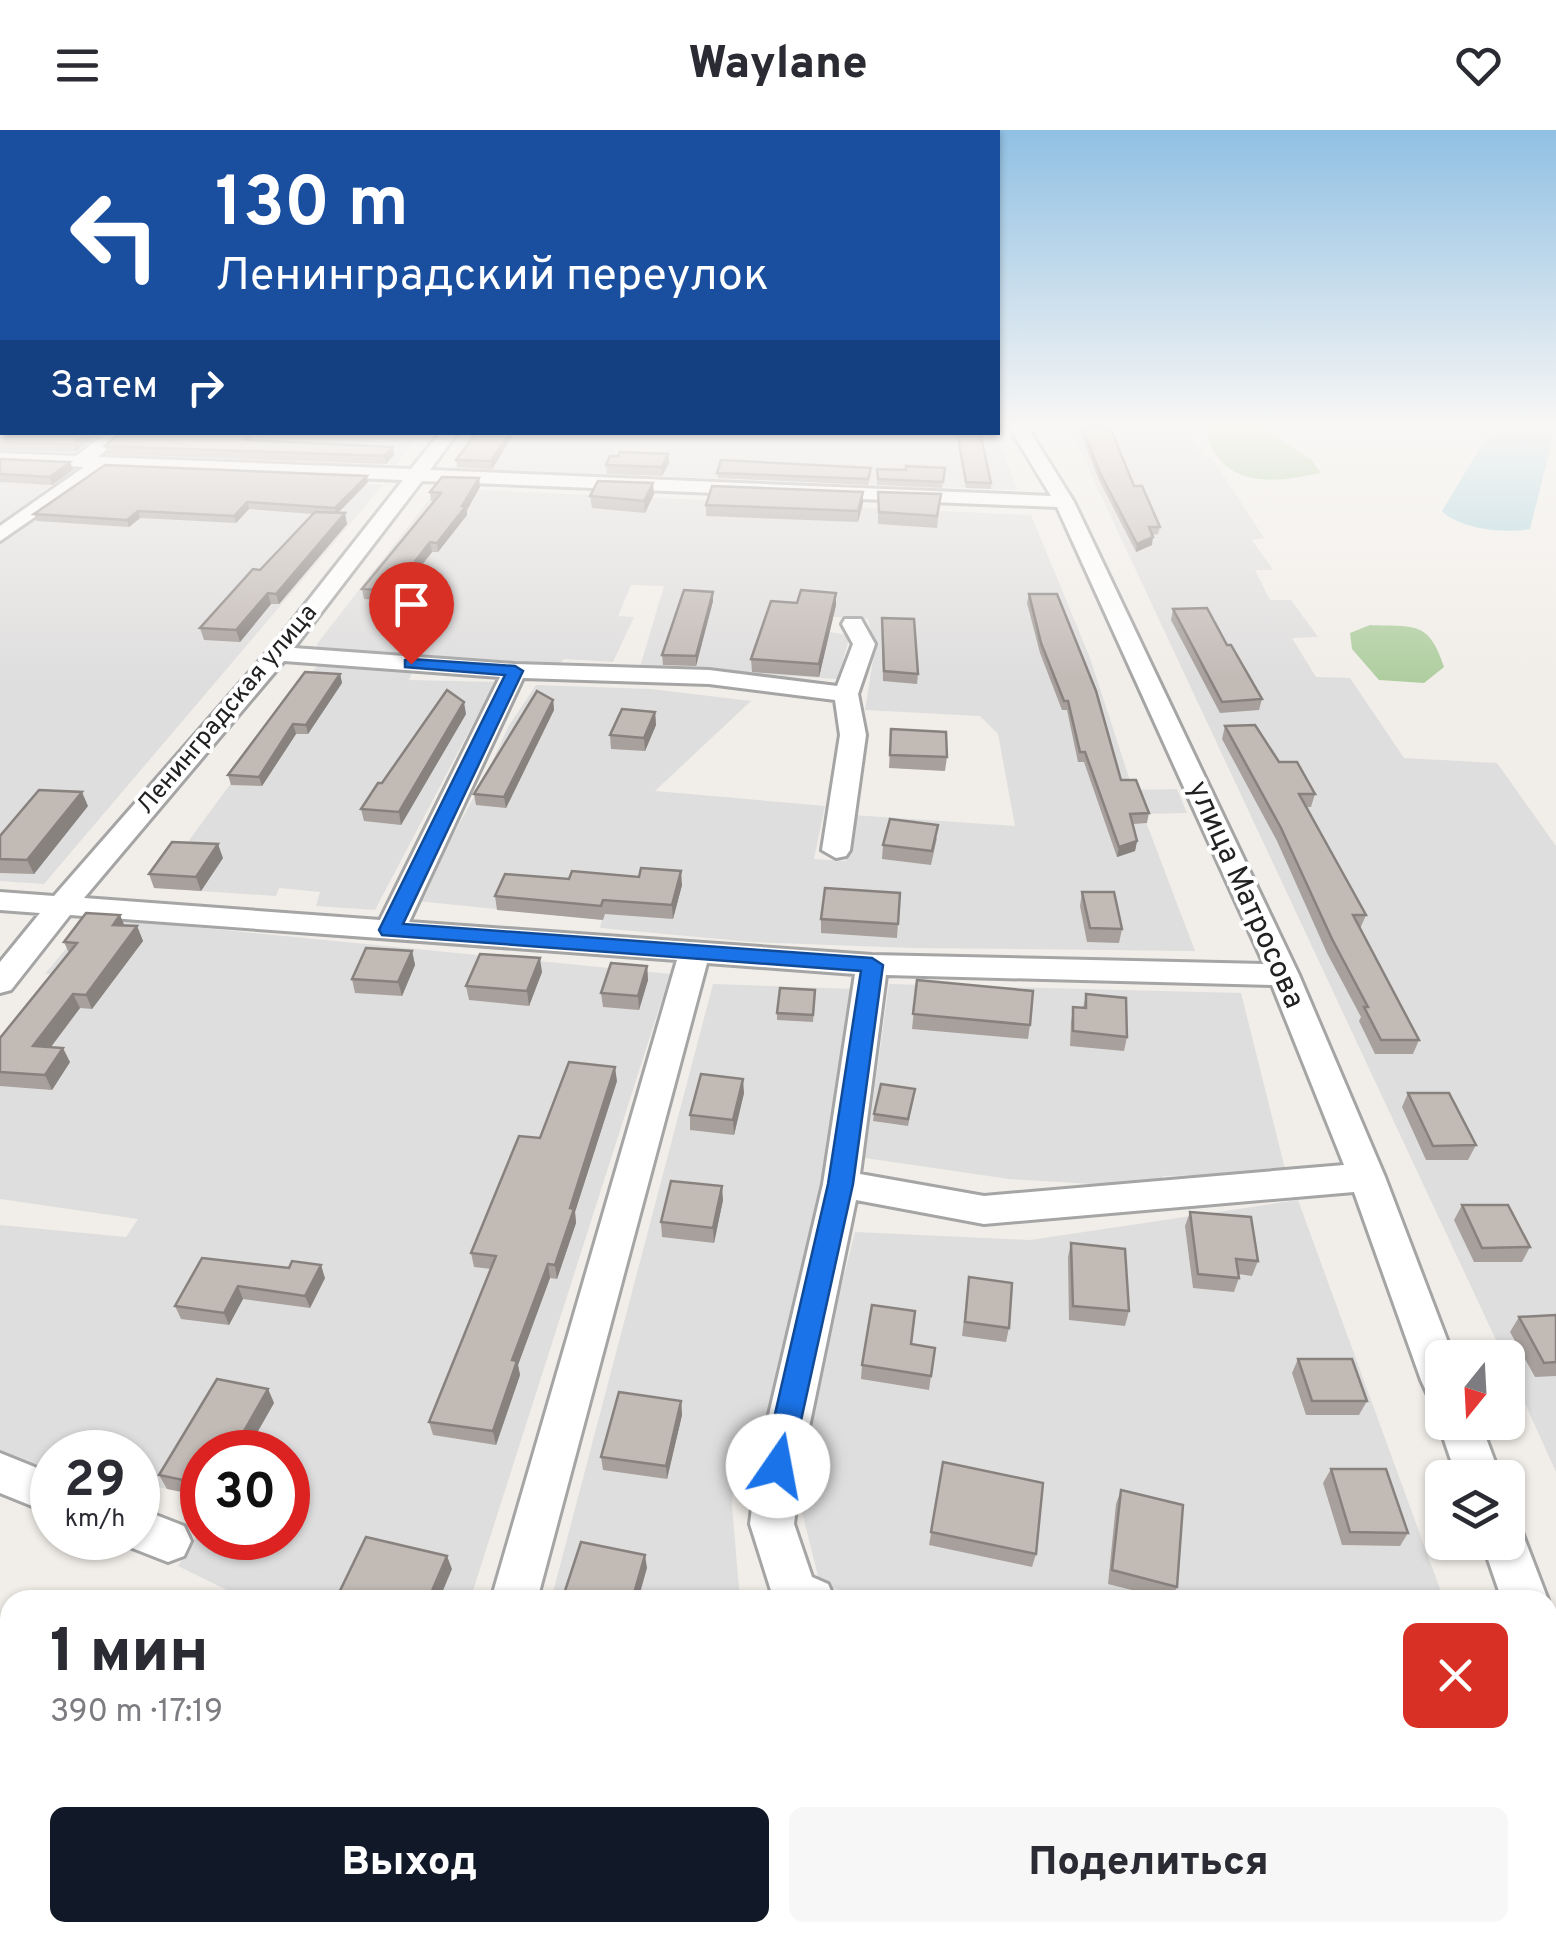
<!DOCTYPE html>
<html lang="ru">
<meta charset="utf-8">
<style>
:root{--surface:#fff;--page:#f7f7f7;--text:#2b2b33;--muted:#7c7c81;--accent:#111827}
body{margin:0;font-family:Overpass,sans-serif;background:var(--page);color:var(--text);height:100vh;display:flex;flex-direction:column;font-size:38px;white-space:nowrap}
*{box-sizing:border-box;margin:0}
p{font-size:32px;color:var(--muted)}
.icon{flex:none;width:55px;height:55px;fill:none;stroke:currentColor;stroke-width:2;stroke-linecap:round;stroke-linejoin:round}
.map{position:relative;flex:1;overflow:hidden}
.drawer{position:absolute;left:0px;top:1460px;width:1558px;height:352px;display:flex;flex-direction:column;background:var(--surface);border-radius:30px 30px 0 0;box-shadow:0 2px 8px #0004}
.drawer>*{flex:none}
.top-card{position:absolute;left:0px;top:0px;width:1000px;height:305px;box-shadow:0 2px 8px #0004;background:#1a4fa0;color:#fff;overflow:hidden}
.needle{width:65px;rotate:198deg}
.fabs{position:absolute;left:1425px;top:1210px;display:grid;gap:20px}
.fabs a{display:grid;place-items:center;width:100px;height:100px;border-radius:15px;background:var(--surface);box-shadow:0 2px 8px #0004;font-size:50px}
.speed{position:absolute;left:30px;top:1300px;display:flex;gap:20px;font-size:50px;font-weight:700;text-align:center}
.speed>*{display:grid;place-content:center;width:130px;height:130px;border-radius:50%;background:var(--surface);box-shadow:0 2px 8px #0004;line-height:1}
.speed small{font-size:25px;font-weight:400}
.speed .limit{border:15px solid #d22;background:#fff;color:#111}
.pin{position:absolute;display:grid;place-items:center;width:85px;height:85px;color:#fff;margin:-102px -42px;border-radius:50% 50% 50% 0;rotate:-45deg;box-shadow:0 0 10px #0007}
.pin .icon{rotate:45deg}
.me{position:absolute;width:110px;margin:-55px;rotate:12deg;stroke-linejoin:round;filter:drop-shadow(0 0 8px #0008)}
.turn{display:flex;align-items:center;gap:35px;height:210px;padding:0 50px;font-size:45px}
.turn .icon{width:130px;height:130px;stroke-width:2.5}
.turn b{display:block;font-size:70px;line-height:85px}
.then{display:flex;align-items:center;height:95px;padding:0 50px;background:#0003;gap:20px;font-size:38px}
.round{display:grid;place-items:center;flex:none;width:105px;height:105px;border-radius:15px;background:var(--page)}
.head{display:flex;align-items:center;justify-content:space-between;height:170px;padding:0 50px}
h1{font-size:60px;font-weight:800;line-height:75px}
.button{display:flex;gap:20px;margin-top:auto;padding:20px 50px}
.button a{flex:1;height:115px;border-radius:15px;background:var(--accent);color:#fff;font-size:40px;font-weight:800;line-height:115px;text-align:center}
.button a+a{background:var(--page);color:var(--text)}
header{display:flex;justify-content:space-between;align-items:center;height:130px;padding:0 50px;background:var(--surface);font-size:45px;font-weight:800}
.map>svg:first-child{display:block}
.residential{fill:#dfdede}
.forest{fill:#afcea0}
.water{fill:#acd3dc}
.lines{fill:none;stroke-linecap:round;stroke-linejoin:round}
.street-casing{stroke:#a5a5a5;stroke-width:6}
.street{fill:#fff;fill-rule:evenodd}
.wall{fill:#a7a09c}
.shaded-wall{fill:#88827f}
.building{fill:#c2bab5;stroke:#88827f;stroke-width:2.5}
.route{fill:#1a73e8;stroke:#114b97;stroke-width:2.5}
.labels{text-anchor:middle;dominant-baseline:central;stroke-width:8;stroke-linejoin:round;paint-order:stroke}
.far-street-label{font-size:25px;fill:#212121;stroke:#fff}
.street-label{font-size:30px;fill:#212121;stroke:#fff}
</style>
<header><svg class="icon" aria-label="menu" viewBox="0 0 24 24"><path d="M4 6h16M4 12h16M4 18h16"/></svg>Waylane<svg class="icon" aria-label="heart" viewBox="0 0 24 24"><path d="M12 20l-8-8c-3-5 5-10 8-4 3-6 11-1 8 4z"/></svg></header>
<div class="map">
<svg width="1556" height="1811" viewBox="0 0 1556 1811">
<rect width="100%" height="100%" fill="#f1eee9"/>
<g class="residential">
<path d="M1068,295h117l19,33h8l52,80 -12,2 21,30h-18l15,30h21l27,37 -26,1 24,39 34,1 54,80 93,5 59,83v626l-48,-106v-8l-4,-1z"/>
<path d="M995,302l23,58 -562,-22 26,-35z"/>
<path d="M129,303h294l-30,35 -293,-12z"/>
<path d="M0,339l77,3 -16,13h-10l-51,38z"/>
<path d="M104,339l279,16 -339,399 -44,-3v-337z"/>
<path d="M438,358l593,27 59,143 43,132 44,-1 10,24 -44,1 52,137 -283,-3 -160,-6 -152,-14 2,-8 -185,-19 71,-130 20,-44 28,-42 115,4 100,12 -96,90 170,15 -11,53 32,2 7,-46 162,11 -17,-92 -18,-18 -115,-6 10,-62 -7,-29 -35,-2 -4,15 21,3 -12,44 -198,-12 24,-81 -33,-1 -13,31 16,1 -21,45 -49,-3 -5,5 -107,-6 -1,4 -131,-9 -3,-9z"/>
<path d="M317,536l95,7 -3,7 86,2 -120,228 -59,-4 4,-14 -41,-4 -3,8 -122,-8z"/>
<path d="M92,787l578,57 -200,626h-223l-69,-34 24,-39v11h86v-86h-86v44l-64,-13v-31h-86v15l-52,-10v-232l126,12 12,-18 -138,-20v-143l60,-82h-15z"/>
<path d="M713,854l139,5 -35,216 -56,235 -26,25 -3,41 8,94h-189z"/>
<path d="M889,854l352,9 45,180 -123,3 -4,12 -150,-9 -144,-21z"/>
<path d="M1298,1070l146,400h-571l-53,-16 -27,-108 62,-244 175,8z"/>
<path d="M1548,1750l8,23v38h-833l-10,-8 835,-1z"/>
</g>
<g class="forest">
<path d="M1204,295h51l56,34 10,14c-51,11 -103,16 -117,-48z"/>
<path d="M1370,495c44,2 59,-5 74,42l-20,16 -45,-3 -27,-31 -2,-16z"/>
</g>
<g class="water">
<path d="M1494,295h62l-26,104c-23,5 -71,0 -88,-18z"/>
<path d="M0,1649l10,3v150h306l11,9h-327z"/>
</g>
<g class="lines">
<g class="street-casing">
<g id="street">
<path d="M1008,295h18l48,77 225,473 86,202 69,181h-12v40l-15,-5 -6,-13 -67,-188 -370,32 -128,-24 -55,266 -7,58 18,53 16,7 7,16h-61l-24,-76 7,-58 66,-282 32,-210 -148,-11 -170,637h-46l186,-640 -607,-45 -59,75 -11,3v-31l40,-49 -40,-3v-18l54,4 216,-247 133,-169 -297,-12 -106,73v-15l84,-59 -84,-4v-10l76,3 32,-24h20l-30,25 313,12 30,-37h17l-28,38 621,26zM422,351l635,26 207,457 -392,-9 -463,-33 114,-244 186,6 126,16 5,35 -18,115 14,8 10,-2 4,-6 16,-115 -8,-41 17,-50 -14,-25h-16l-3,5 11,20 -16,42 -128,-16 -194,-6 -221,-16zM284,531l216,16 -120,243 -296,-22zM886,845l386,10 72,180 -360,31 -124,-22z"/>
<path d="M1442,1282v10h38l21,56h-44l-19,-56z"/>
<path d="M0,1323l52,21v40l-52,-21z"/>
<path d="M138,1378l46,18 7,15 -7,15 -16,6 -46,-18 -3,-6h19z"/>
<path d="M1508,1392l12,5 28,73v2l-46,-2 -20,-58h26z"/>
<path d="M1548,1506l8,3v68l-8,-3z"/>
</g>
</g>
<use href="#street" class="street"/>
</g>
<g class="wall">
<path d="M1077,295h32l25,61 26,41 -2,7 -6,1v10l-16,7 -37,-72z"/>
<path d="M0,302h102l-27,20 -75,-2z"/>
<path d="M515,302l-23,37 -35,-2 -1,-7z"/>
<path d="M956,302h24l11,51v6l-25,-1z"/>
<path d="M254,311l139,6 1,8 -8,9 -278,-10 -3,-8z"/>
<path d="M668,324l1,9 -7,13 -55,-2 -1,-9z"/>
<path d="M0,329l70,3 3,8 -21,15 -52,-3z"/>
<path d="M945,338l-3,20 -65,-3v-16l29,1z"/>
<path d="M717,343l154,1 -3,11 -150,-7z"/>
<path d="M479,348l1,9 -13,23v5l-29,37h-6l-38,49 -30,-2 -2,-10 72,-88h-3l-1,-9z"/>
<path d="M368,352l-30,31 9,11 -68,80h-8l-31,38 -36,-2 -4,-12 60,-58 53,-56 -64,-5 -13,14 -96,-5 -11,9 -92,-6 -3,-7z"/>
<path d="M863,362v11l-5,19 -152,-6v-11z"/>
<path d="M878,362l63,2 -4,34 -59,-4z"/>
<path d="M654,364l-9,19 -53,-5 -2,-12z"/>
<path d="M1029,464l92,186 28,33 -2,10 -14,1 4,17 -2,10 -18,6 -33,-95h-6l-11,-52h-5l-22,-57 -13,-50z"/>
<path d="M713,471l-17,65 -33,-1 -1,-10z"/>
<path d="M836,475l-17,72 -67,-5 -1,-13z"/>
<path d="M1173,479l54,36 35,54 -3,11 -39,3 -49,-93z"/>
<path d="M882,488l36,56 -1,10 -34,-3z"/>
<path d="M340,544l2,9 -34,51h-12l-34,52 -31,-1 -3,-10z"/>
<path d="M553,570l1,10 -48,98 -30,-3 -2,-11z"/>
<path d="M655,582l1,13 -11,26 -34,-2 -1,-14z"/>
<path d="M466,584l-65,111 -37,-4 -3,-12 21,-26z"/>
<path d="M1225,596l54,36 36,32 -4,13h-5l60,108 -6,14 59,111 -6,14h-38l-16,-33 2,-4 -34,-64 -50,-112 -55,-102z"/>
<path d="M891,599l56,28 -2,14 -56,-3z"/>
<path d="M88,676l-54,68 -34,-1v-37z"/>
<path d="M937,708l-6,27 -49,-6 1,-14z"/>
<path d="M223,728l-22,33 -47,-3 -5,-14z"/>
<path d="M569,749l113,6 -9,34 -68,-5 -2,6 -106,-10 -2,-14z"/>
<path d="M1082,762l40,37 -3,14 -32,-1 -7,-36z"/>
<path d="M900,763l-3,45 -76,-5v-14z"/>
<path d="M124,795l13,1 6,15 -51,68 -12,-1 -29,39 19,15 -18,28 -52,-4v-48l69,-85 -5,-11z"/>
<path d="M412,821l3,14 -13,31 -47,-3 -3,-14z"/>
<path d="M647,836l1,14 -9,30 -36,-3 -2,-14z"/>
<path d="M542,842l-13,34 -60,-6 -3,-14z"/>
<path d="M917,850l113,45 -2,14 -116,-10z"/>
<path d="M815,860l-2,32 -36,-2v-7z"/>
<path d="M1086,864l41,43 -3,14 -54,-5 1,-24 2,-15 10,1z"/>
<path d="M617,951l-42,131 1,11 -19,56 -7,-1 -32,87 2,10 -24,70 -63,-10 -4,-13 62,-153 -17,-2 -3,-14 69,-115z"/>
<path d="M915,959l-7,37 -35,-5 1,-7z"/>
<path d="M744,963l-10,42 -44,-5v-15z"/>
<path d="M1408,963l68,52 -8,15h-42l-24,-53z"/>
<path d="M723,1070l-9,43 -52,-6 -1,-15z"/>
<path d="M1462,1075l68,42 -8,15h-48l-20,-42z"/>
<path d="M1190,1082l68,49 -6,15 -14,-2 1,4 -5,14 -41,-4 -8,-62z"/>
<path d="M1071,1113l58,68 -4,15 -56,-6 -1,-63z"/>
<path d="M202,1128l123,20 -15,30 -67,-9 -14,26 -48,-6 -6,-13z"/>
<path d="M969,1147l40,51 -3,14 -44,-6z"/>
<path d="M1556,1185v61l-21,1 -25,-45 9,-15z"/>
<path d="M911,1214l24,4 -6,42 -68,-11 1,-14z"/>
<path d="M1298,1229l69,42 -8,14h-53l-14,-42z"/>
<path d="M268,1259l6,14 -28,49h-44v44l-35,-7 -8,-14z"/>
<path d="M681,1271l1,14 -15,64 -64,-9 -2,-13z"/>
<path d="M943,1332l93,92 -4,13 -103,-22z"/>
<path d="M1331,1339l77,64 -8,13 -58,-1 -19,-62z"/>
<path d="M1121,1360l56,97 -6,13 -63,-16 8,-80z"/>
<path d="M1483,1802h65l8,9h-73l-2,-7z"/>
</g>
<g class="shaded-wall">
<path d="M89,302h13l-27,20 -3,-8z"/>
<path d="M510,302h5l-23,37 -1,-8z"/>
<path d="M393,317l1,8 -8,9 -2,-8z"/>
<path d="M668,324l1,9 -7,13v-9z"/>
<path d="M70,332l3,8 -21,15 -2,-8z"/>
<path d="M367,346l1,6 -32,33 -1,-7z"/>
<path d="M479,348l1,9 -13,23v5l-29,37 -1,-9z"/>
<path d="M653,353l1,11 -9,19 -1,-12z"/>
<path d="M863,362v11l-5,19v-11z"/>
<path d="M247,372l2,7 -13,14 -2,-7z"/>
<path d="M138,381l2,7 -11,9 -2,-7z"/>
<path d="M345,383l2,11 -68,80 -3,-10z"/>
<path d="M1153,407l-1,8 -16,7 1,-8z"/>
<path d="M430,412l2,10 -38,49 -2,-10z"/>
<path d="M713,462v9l-17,65v-10z"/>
<path d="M268,463l3,11 -31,38 -4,-12z"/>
<path d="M836,463v12l-17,72v-13z"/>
<path d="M340,544l2,9 -34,51 -2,-9z"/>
<path d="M553,570l1,10 -48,98 -2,-11z"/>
<path d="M464,572l2,12 -65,111 -2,-13z"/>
<path d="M655,582l1,13 -11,26 -1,-13z"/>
<path d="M293,594l3,10 -34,52 -3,-9z"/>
<path d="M82,662l6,14 -54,68 -7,-14z"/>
<path d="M1137,711l-2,10 -18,6 2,-10z"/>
<path d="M218,714l5,14 -22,33 -5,-14z"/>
<path d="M681,741l1,14 -9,34 -1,-14z"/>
<path d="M120,785l6,14 -13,-4z"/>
<path d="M137,796l6,15 -51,68 -6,-14z"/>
<path d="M412,821l3,14 -13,31 -4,-14z"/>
<path d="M540,828l2,14 -13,34 -2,-15z"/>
<path d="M647,836l1,14 -9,30 -1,-14z"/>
<path d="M73,864l7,14 -39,52 -8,-14z"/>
<path d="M63,918l7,14 -18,28 -7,-15z"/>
<path d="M615,937l2,14 -42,131 1,11 -19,56 -2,-14 15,-57z"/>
<path d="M743,949l1,14 -10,42 -1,-15z"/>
<path d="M722,1056l1,14 -9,43 -1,-15z"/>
<path d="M548,1134l2,14 -32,87 2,10 -24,70 -3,-14 19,-71z"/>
<path d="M321,1135l4,13 -15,30 -5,-12z"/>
<path d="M238,1156l5,13 -14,26 -5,-12z"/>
<path d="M268,1259l6,14 -28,49h-14z"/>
<path d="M681,1271l1,14 -15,64 -1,-13z"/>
<path d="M645,1425l2,13 -9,32h-6z"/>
<path d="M447,1426l5,13 -13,31h-11z"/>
</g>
<g class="building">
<path d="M1081,295h28l25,61h8l18,41h-11l4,10 -16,7 -37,-71z"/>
<path d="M0,302h89l-17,12 -72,-1z"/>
<path d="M120,302l132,2 -6,6 147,7 -9,9 -279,-10z"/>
<path d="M477,302h33l-19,29 -35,-1z"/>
<path d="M957,302h23l11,51 -25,-1z"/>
<path d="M620,322l48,2 -6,13 -56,-2 4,-9h8z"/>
<path d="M0,329l70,3 -20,15 -50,-3z"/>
<path d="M721,330l150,8 -3,11 -151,-6z"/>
<path d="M105,335l262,11 -32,32 -88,-6 -13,14 -96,-5 -11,9 -93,-6z"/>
<path d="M906,336l39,2 -2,14 -65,-3 -1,-10 29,1z"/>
<path d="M442,347l37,1 -17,28h4l-29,37 -7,-1 -38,49 -30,-2 79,-96 -11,-1z"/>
<path d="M598,351l55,2 -9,18 -54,-5z"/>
<path d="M712,356l151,6 -5,19 -152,-6z"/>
<path d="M878,362l63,2 -4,22 -58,-4z"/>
<path d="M315,382l30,1 -69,81 -8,-1 -32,37 -36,-2 53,-59 7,1z"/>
<path d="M684,460l29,2 -17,64 -34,-1z"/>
<path d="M801,460l35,3 -17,71 -68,-5 20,-58 26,2z"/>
<path d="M1029,464h28l39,97 25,89h15l13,33 -19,1 7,27 -18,6 -34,-95h-5l-12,-51h-4l-23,-58z"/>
<path d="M1207,478l20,37h4l31,54 -40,3 -49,-93z"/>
<path d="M882,488l32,1 4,55 -34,-3z"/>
<path d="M305,542l35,2 -34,51 -13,-1 -34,53 -31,-2z"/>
<path d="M447,560l17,12 -65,110 -38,-3 17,-26h4z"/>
<path d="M537,561l16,9 -49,97 -30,-3z"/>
<path d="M622,579l33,3 -11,26 -34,-3z"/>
<path d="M1255,595l24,37h18l18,32h-16l67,121h-13l66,125h-38l-17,-33h4l-36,-68 -51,-111 -56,-102z"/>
<path d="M891,599l55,3 1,25 -57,-2z"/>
<path d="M39,660l43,2 -55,68 -27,-1v-23z"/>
<path d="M890,689l48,6 -6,26 -49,-6z"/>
<path d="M172,712l46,2 -22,33 -47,-3z"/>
<path d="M641,738l40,3 -9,34 -69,-5 -2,6 -106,-10 10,-22 64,5 3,-8 67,6z"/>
<path d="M825,758l75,5 -2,31 -77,-5z"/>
<path d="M1082,762h32l8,37 -32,-1z"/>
<path d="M86,783l34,2 -7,10 24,1 -51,69 -13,-1 -40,52 30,2 -18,27 -45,-3v-34l77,-95 -13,-1z"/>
<path d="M366,818l46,3 -14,31 -46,-3z"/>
<path d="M480,824l60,4 -13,33 -61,-5z"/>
<path d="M611,833l36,3 -9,30 -37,-3z"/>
<path d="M917,850l116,11 -3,34 -117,-11z"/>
<path d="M780,858l35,2 -2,25 -36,-2z"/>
<path d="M1086,864l40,4 1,39 -54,-6v-24l13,1z"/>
<path d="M569,932l46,5 -45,141 4,1 -19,56 -7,-1 -36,96 5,1 -24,70 -64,-9 67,-166 -25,-3 48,-117 21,2z"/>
<path d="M701,944l42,5 -10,41 -43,-5z"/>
<path d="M881,954l34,5 -7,30 -34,-5z"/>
<path d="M1408,963h41l27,52 -43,1z"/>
<path d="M671,1051l51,5 -9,42 -52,-6z"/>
<path d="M1462,1075h46l22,42 -48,1z"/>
<path d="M1190,1082l61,5 7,44 -22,-2 3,19 -41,-4z"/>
<path d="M1071,1113l54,6 4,62 -56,-5z"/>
<path d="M202,1128l87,10 3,-7 29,4 -16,31 -67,-10 -14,27 -49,-7z"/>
<path d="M969,1147l43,6 -3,45 -44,-6z"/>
<path d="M872,1175l43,6 -4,33 24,4 -4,28 -69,-11z"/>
<path d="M1556,1185v47l-12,1 -25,-46z"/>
<path d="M1298,1229h54l15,42h-55z"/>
<path d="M217,1249l51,10 -36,63h-30v32l-43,-9z"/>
<path d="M619,1262l62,9 -15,65 -65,-9z"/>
<path d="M943,1332l100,21 -7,71 -105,-22z"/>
<path d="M1331,1339h55l22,64 -58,-1z"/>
<path d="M1121,1360l62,15 -6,82 -65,-17z"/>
<path d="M366,1407l81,19 -19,44h-79l-12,-3z"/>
<path d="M581,1412l64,13 -13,45h-70z"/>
<path d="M1548,1794h8v17h-58l-3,-9h53z"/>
<path d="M869,1806l14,5h-15z"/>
</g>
<linearGradient id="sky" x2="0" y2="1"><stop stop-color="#90c0e3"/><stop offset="0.54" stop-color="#f9f7f5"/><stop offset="1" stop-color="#f9f7f5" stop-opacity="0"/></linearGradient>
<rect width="1556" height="549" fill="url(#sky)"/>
<path class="route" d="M411,529l104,7 8,5 -120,253 469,34 11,7 -30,219 -64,291 -11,4 -10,-4 -5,-9 65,-282 33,-213 -479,-36 -3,-5 126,-255 -100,-8v-7z"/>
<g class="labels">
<g class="far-street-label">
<text transform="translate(228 580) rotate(-50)">Ленинградская улица</text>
</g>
<g class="street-label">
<text transform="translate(1245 765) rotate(66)">улица Матросова</text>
</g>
</g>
</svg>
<div class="fabs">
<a><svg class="needle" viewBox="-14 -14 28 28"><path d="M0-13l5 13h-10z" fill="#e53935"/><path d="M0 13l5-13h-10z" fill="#7c7c81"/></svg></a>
<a><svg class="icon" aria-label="layers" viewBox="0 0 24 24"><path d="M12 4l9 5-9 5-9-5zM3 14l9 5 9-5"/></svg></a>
</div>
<div class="speed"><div>29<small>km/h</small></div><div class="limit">30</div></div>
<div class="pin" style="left:411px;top:534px;background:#d93025"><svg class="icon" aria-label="arrive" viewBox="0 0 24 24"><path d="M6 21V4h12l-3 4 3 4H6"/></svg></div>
<svg class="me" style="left:778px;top:1336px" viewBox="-20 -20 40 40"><circle r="19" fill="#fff"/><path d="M0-13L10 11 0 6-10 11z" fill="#1a73e8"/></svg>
<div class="top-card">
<div class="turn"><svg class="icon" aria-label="left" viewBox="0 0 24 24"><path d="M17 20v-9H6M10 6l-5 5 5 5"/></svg><div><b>130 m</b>Ленинградский переулок</div></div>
<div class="then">Затем<svg class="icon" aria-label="right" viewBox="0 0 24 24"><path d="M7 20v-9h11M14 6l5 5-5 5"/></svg></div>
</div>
<section class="drawer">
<div class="head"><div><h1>1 мин</h1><p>390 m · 17:19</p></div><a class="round" style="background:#d93025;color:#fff"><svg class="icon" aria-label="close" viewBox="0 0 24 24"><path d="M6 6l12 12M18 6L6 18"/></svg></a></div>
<div class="button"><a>Выход</a><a>Поделиться</a></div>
</section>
</div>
